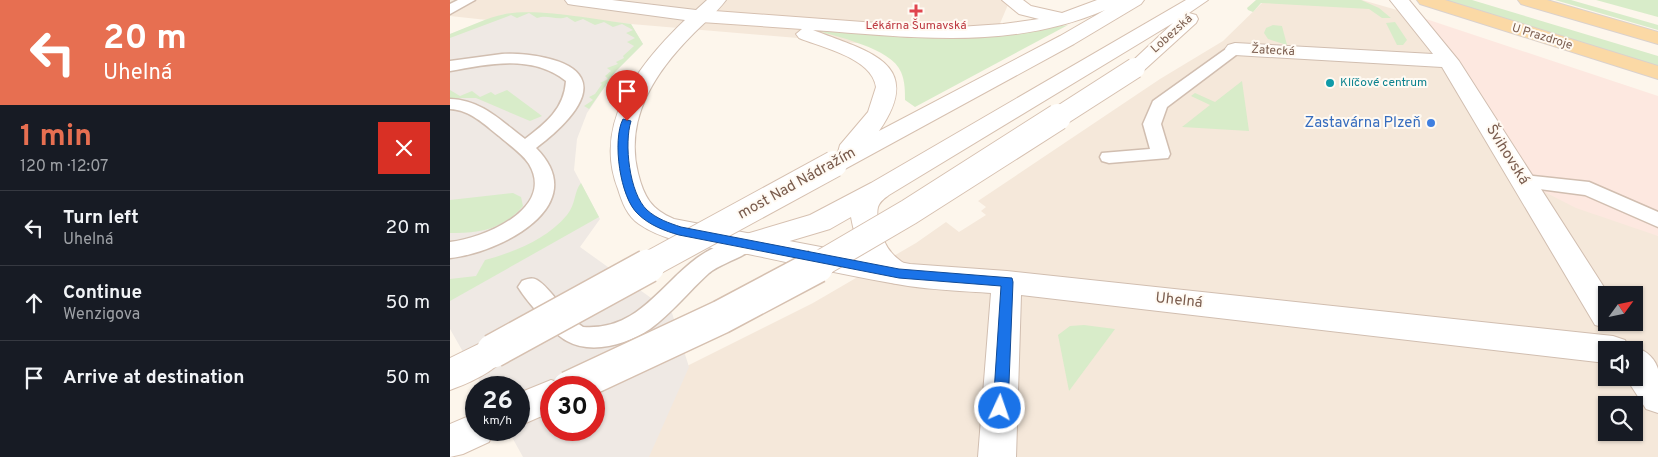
<!DOCTYPE html>
<meta charset="utf-8">
<style>
:root{--surface:#171b24;--page:#242831;--text:#f1f3f6;--muted:#9ea1a6;--line:#363941;--accent:#e76f51}
body{margin:0;font-family:Overpass,sans-serif;background:var(--page);color:var(--text);height:100vh;display:flex;flex-direction:column;font-size:19px;white-space:nowrap}
*{box-sizing:border-box;margin:0}
p{font-size:16px;color:var(--muted)}
.icon{flex:none;width:28px;height:28px;fill:none;stroke:currentColor;stroke-width:2;stroke-linecap:round;stroke-linejoin:round}
.map{position:relative;flex:1;overflow:hidden}
.drawer{display:flex;flex-direction:column;background:var(--surface);width:450px}
.drawer>*{flex:none}
.top-card{background:#e76f51;color:#fff;overflow:hidden}
.needle{width:32px;rotate:57deg}
.tools{position:absolute;left:1148px;top:286px;display:grid;gap:10px}
.tools a{display:grid;place-items:center;width:45px;height:45px;border-radius:0px;background:var(--surface);box-shadow:0 1px 4px #0004;font-size:25px}
.speed{position:absolute;left:15px;top:376px;display:flex;gap:10px;font-size:25px;font-weight:700;text-align:center}
.speed>*{display:grid;place-content:center;width:65px;height:65px;border-radius:50%;background:var(--surface);box-shadow:0 1px 4px #0004;line-height:1}
.speed small{font-size:12px;font-weight:400}
.speed .limit{border:8px solid #d22;background:#fff;color:#111}
.pin{position:absolute;display:grid;place-items:center;width:42px;height:42px;color:#fff;margin:-51px -21px;border-radius:50% 50% 50% 0;rotate:-45deg;box-shadow:0 0 5px #0007}
.pin .icon{rotate:45deg}
.me{position:absolute;width:55px;margin:-28px;rotate:3deg;stroke-linejoin:round;filter:drop-shadow(0 0 4px #0008)}
.turn{display:flex;align-items:center;gap:18px;height:105px;padding:0 20px;font-size:22px}
.turn .icon{width:65px;height:65px;stroke-width:2.5}
.turn b{display:block;font-size:35px;line-height:42px}
.round{display:grid;place-items:center;flex:none;width:52px;height:52px;border-radius:0px;background:var(--page)}
.head{display:flex;align-items:center;justify-content:space-between;height:85px;padding:0 20px}
h1{font-size:30px;font-weight:700;line-height:38px;color:var(--accent)}
ul{padding:0;list-style:none}
li{display:flex;align-items:center;gap:15px;height:75px;padding:0 20px;border-top:1px solid var(--line)}
li div{flex:1}
li b{display:block;font-size:19px}
li em{font-style:normal}
main{display:flex;flex:1;min-height:0}
.map>svg:first-child{display:block}
.residential{fill:#f5e8da;fill-rule:evenodd}
.commercial{fill:#fde8e0}
.industrial{fill:#efe9e4;fill-rule:evenodd}
.green{fill:#d8ecc9}
.lines{fill:none;stroke-linecap:round;stroke-linejoin:round}
.lane-casing{stroke:#d1beb0;stroke-width:3}
.street-casing{stroke:#d1beb0;stroke-width:2}
.secondary-casing{stroke:#d6c0b0;stroke-width:2}
.primary-casing{stroke:#dad1cd;stroke-width:2}
.lane{fill:#fff;fill-rule:evenodd}
.street{fill:#fff;fill-rule:evenodd}
.secondary{fill:#fff;fill-rule:evenodd}
.primary{fill:#fbd9a5;fill-rule:evenodd}
.secondary-bridge-far2-casing{stroke:#d6c0b0;stroke-width:22;stroke-linecap:butt}
.secondary-bridge-far1-casing{stroke:#d6c0b0;stroke-width:28;stroke-linecap:butt}
.secondary-bridge-casing{stroke:#d6c0b0;stroke-width:36;stroke-linecap:butt}
.secondary-bridge-far2{stroke:#fff;stroke-width:20}
.secondary-bridge-far1{stroke:#fff;stroke-width:26}
.secondary-bridge{stroke:#fff;stroke-width:33}
.route{fill:#1a73e8;stroke:#114b97}
.health-dot{fill:#e0444e;stroke:#fffaf3;stroke-width:2}
.culture-dot{fill:#0f9aa8;stroke:#fffaf3;stroke-width:2}
.shop-dot{fill:#3f7fe0;stroke:#fffaf3;stroke-width:2}
.labels{text-anchor:middle;dominant-baseline:central;stroke-width:4;stroke-linejoin:round;paint-order:stroke}
.far-health-label{font-size:12px;fill:#be3a42;stroke:#fffaf3}
.far-street-label{font-size:12px;fill:#7a5c4d;stroke:#fffaf3}
.far-culture-label{font-size:12px;fill:#0d838f;stroke:#fffaf3;text-anchor:start}
.shop-label{font-size:15px;fill:#366cbe;stroke:#fffaf3;text-anchor:end}
.street-label{font-size:15px;fill:#7a5c4d;stroke:#fffaf3}
</style>
<main>
<section class="drawer">
<div class="top-card">
<div class="turn"><svg class="icon" aria-label="left" viewBox="0 0 24 24"><path d="M17 20v-9H6M10 6l-5 5 5 5"/></svg><div><b>20 m</b>Uhelná</div></div>
</div>
<div class="head"><div><h1>1 min</h1><p>120 m · 12:07</p></div><a class="round" style="background:#d93025;color:#fff"><svg class="icon" aria-label="close" viewBox="0 0 24 24"><path d="M6 6l12 12M18 6L6 18"/></svg></a></div>
<ul>
<li><svg class="icon" aria-label="left" viewBox="0 0 24 24"><path d="M17 20v-9H6M10 6l-5 5 5 5"/></svg><div><b>Turn left</b><p>Uhelná</p></div><em>20 m</em></li>
<li><svg class="icon" aria-label="ahead" viewBox="0 0 24 24"><path d="M12 20V5M6 11l6-6 6 6"/></svg><div><b>Continue</b><p>Wenzigova</p></div><em>50 m</em></li>
<li><svg class="icon" aria-label="arrive" viewBox="0 0 24 24"><path d="M6 21V4h12l-3 4 3 4H6"/></svg><div><b>Arrive at destination</b></div><em>50 m</em></li>
</ul>
</section>
<div class="map">
<svg width="1208" height="457" viewBox="0 0 1208 457">
<rect width="100%" height="100%" fill="#fdf6ec"/>
<g class="residential">
<path d="M0,0h560l-23,54 -356,-30 -102,-11 -24,1 -18,6 -37,-4z"/>
<path d="M815,0h97l49,14 247,222v221h-1135l71,-27 37,-36 182,-91 103,-60 30,-21 13,10 27,-17 -5,-4 5,-4 -8,-6 182,-122 63,-38zM1156,295h28v27h-28zM1156,350h28v28h-28zM1156,405h28v27h-28z"/>
</g>
<path class="commercial" d="M961,14l247,82v140l-82,-28 -53,-27z"/>
<path class="industrial" d="M79,13l102,11 12,20 -28,28 -28,41 -10,26 -3,31 26,49 -20,28 92,66 17,54 -40,90h-126l-15,-27h11v-42l-36,-1 -33,-58v-295l55,-20zM101,388h43v42h-43z"/>
<g class="green">
<path d="M806,0h105l18,8 12,10h-9l-13,-9 -108,-6 -8,9 -5,-2 -1,-2z"/>
<path d="M993,0h29l186,56v11z"/>
<path d="M1105,0h16l87,25v5z"/>
<path d="M1146,0h62v17z"/>
<path d="M79,13l-12,5 -6,-3 -61,23v-4c18,-7 36,-16 55,-20 33,-6 92,6 126,10l12,20 -28,28 -26,37 -5,-3 9,-6 -4,-3 6,-3 7,-10 -2,-1 8,-4 -3,-3 6,-5 -4,-3 11,-4 -2,-2 8,-4 -1,-2 11,-10 -7,-4 8,-4 -9,-5 7,-3 -11,-6 -9,3 -9,-5 -9,3 -12,-6 -8,3 -8,-5c-11,4 -19,-3 -30,1z"/>
<path d="M945,22l12,18 -4,5h-6l-11,-22z"/>
<path d="M618,25l-153,82 -10,-7c0,-9 0,-19 -4,-28 -9,-24 -67,-36 -90,-43l133,10 74,-6z"/>
<path d="M823,25l9,1 5,19 -19,-6 -4,-6 2,-5z"/>
<path d="M792,81l7,50 -67,-4 28,-22 -19,-9 4,-3 20,9z"/>
<path d="M0,90l10,6 12,-5 8,6 11,-5 4,3 12,-5 35,26 -12,5 -54,-23h-26z"/>
<path d="M131,183l18,34 -149,84v-22l26,-3 9,-16c30,-8 62,-21 82,-45 9,-11 7,-24 14,-32z"/>
<path d="M63,193l8,4 2,9c-19,23 -45,28 -73,27v-33z"/>
<path d="M634,325l31,4 -46,62 -11,-56 12,-9z"/>
</g>
<g class="lines">
<g class="lane-casing">
<g id="lane">
<path d="M8,0h17l-25,14v-10z"/>
<path d="M785,44l5,2 3,3 -3,3 -73,55 -6,17 9,30 -2,4 -59,5 -7,-2 -2,-4 2,-4 48,-4 -7,-25 10,-23 77,-55z"/>
<path d="M52,54c20,-1 68,3 79,24 13,24 -29,58 -45,70 58,58 -37,105 -86,110v-16c32,-3 106,-33 79,-78 -7,-11 -20,-19 -30,-28 -15,-12 -29,-26 -49,-27v-10c32,1 51,22 75,40 21,-16 39,-30 41,-58 -34,-27 -77,-17 -116,-10v-10z"/>
<path d="M1073,175l66,7 69,30v15l-73,-32 -69,-9 -3,-5 3,-5z"/>
<path d="M296,236l8,2 3,6c-6,11 -36,19 -48,29 -20,18 -37,40 -59,56 -22,15 -58,26 -83,12 -11,-6 -20,-17 -28,-27 -7,-8 -15,-17 -21,-27l4,-6c5,-2 10,-4 15,-1 14,8 29,36 46,47 54,4 76,-41 114,-69 15,-11 32,-17 49,-22z"/>
</g>
</g>
<g class="street-casing">
<g id="street">
<path d="M115,0h47l84,10 11,-10h19c-9,12 -21,22 -32,33 -37,37 -70,84 -56,140 6,24 13,36 36,46l236,45 97,7 606,65 12,4 4,9c12,-4 26,8 29,20 0,13 0,32 0,44l-12,-4 -20,-31h8v-28h-28v13l-585,-68 -5,162h-38l13,-164c-27,-2 -56,-3 -83,-7 -54,-9 -107,-21 -160,-32 -35,-7 -79,-9 -109,-30 -12,-8 -17,-22 -21,-35 -26,-66 22,-126 67,-169l-111,-15 -6,-1z"/>
<path d="M940,0h19l50,61 150,234h-3v27h12l-1,3 -11,3 -11,-3 -153,-258 -207,-12 -7,-2 -3,-4 3,-4 7,-2 198,11z"/>
</g>
</g>
<g class="secondary-casing">
<g id="secondary">
<path d="M552,0h21l8,6 31,7 35,-13h47l-3,4 -67,40 -231,126 -9,2 -9,-2 -3,-6 3,-6 13,-6 2,-7 28,-33 8,-25c-4,-29 -53,-39 -77,-49l-3,-4 6,-5 -101,-7 -7,-2 -2,-4 2,-4 7,-2 243,18 59,-4 36,-5 -20,-5zM655,10l-45,26 -181,95c48,-69 -13,-80 -66,-101 100,7 197,21 292,-20z"/>
<path d="M736,0h22l-19,13 7,2 2,4 -2,4 -54,49 -7,2 -7,-2 -3,-4 48,-45 -284,172c-4,3 -9,6 -11,12 -3,11 5,36 13,45 7,9 17,12 23,22l-5,8c-36,11 -53,-37 -58,-65l-21,12 -84,25 -10,-3 -4,-7 4,-7 74,-22 61,-32z"/>
<path d="M43,337l12,4 4,10c-9,19 -40,32 -59,39v-32z"/>
<path d="M101,380l12,4 2,4h-14v24l-32,14v-33z"/>
<path d="M26,413v17h18l-5,12 -26,12 -13,3v-33z"/>
</g>
</g>
<g class="primary-casing">
<g id="primary">
<path d="M967,0h28l213,66v13l-238,-75z"/>
<path d="M1068,0h29l111,32v12l-137,-40z"/>
</g>
</g>
<use href="#lane" class="lane"/>
<use href="#street" class="street"/>
<use href="#secondary" class="secondary"/>
<use href="#primary" class="primary"/>
<g class="secondary-bridge-far2-casing">
<path id="secondary-bridge-far2" d="M607,118l78,-50"/>
</g>
<g class="secondary-bridge-far1-casing">
<g id="secondary-bridge-far1">
<path d="M195,267l189,-103"/>
<path d="M365,267l94,-55 149,-95"/>
</g>
</g>
<g class="secondary-bridge-casing">
<g id="secondary-bridge">
<path d="M43,351l155,-85"/>
<path d="M119,388l152,-71 96,-51"/>
</g>
</g>
<use href="#secondary-bridge-far2" class="secondary-bridge-far2"/>
<use href="#secondary-bridge-far1" class="secondary-bridge-far1"/>
<use href="#secondary-bridge" class="secondary-bridge"/>
</g>
<path class="route" d="M173,119l8,2c-7,22 -2,72 16,89 10,9 22,13 34,17l218,42 113,9 1,4 -5,126 -2,4 -6,2 -5,-2 -2,-4 8,-122 -102,-8 -220,-43c-14,-4 -30,-10 -41,-21 -18,-16 -26,-74 -15,-95z"/>
<path class="health-dot" d="M463.5 3.5h5v5h5v5h-5v5h-5v-5h-5v-5h5z"/>
<circle class="culture-dot" cx="880" cy="83" r="5"/>
<circle class="shop-dot" cx="981" cy="123" r="5"/>
<g class="labels">
<g class="far-health-label">
<text x="466" y="26">Lékárna Šumavská</text>
</g>
<g class="far-street-label">
<text transform="translate(722 34) rotate(-42)">Lobezská</text>
<text transform="translate(1092 37) rotate(17)">U Prazdroje</text>
<text transform="translate(823 51) rotate(3)">Žatecká</text>
</g>
<g class="far-culture-label">
<text x="890" y="83">Klíčové centrum</text>
</g>
<g class="shop-label">
<text x="971" y="123">Zastavárna Plzeň</text>
</g>
<g class="street-label">
<text transform="translate(1057 155) rotate(58)">Švihovská</text>
<text transform="translate(347 184) rotate(-29)">most Nad Nádražím</text>
<text transform="translate(729 301) rotate(6)">Uhelná</text>
</g>
</g>
</svg>
<div class="tools">
<a><svg class="needle" viewBox="-14 -14 28 28"><path d="M0-13l5 13h-10z" fill="#e53935"/><path d="M0 13l5-13h-10z" fill="#9ea1a6"/></svg></a>
<a><svg class="icon" aria-label="sound" viewBox="0 0 24 24"><path d="M4 9h4l5-4v14l-5-4H4zM17 9q2 3 0 6"/></svg></a>
<a><svg class="icon" aria-label="search" viewBox="0 0 24 24"><circle cx="10" cy="10" r="6"/><path d="M15 15l6 6"/></svg></a>
</div>
<div class="speed"><div>26<small>km/h</small></div><div class="limit">30</div></div>
<div class="pin" style="left:177px;top:121px;background:#d93025"><svg class="icon" aria-label="arrive" viewBox="0 0 24 24"><path d="M6 21V4h12l-3 4 3 4H6"/></svg></div>
<svg class="me" style="left:550px;top:408px" viewBox="-20 -20 40 40"><circle r="17" fill="#1a73e8" stroke="#fff" stroke-width="3"/><path d="M0-11L8 9 0 5-8 9z" fill="#fff"/></svg>
</div>
</main>
